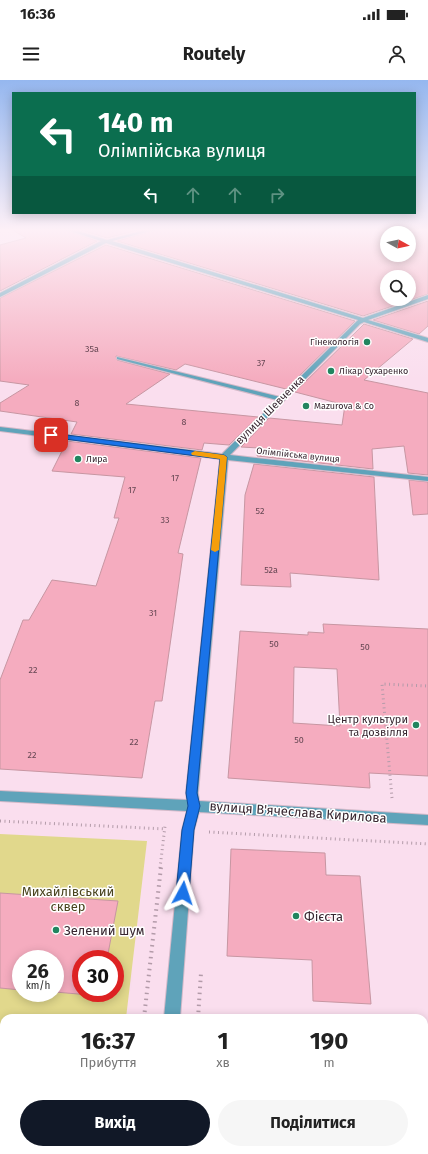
<!DOCTYPE html>
<html lang="uk">
<meta charset="utf-8">
<style>
:root{--surface:#fff;--page:#f6f6f6;--text:#222;--muted:#767676;--accent:#111827}
body{margin:0;font-family:"Fira Sans",sans-serif;background:var(--page);color:var(--text);height:100vh;display:flex;flex-direction:column;font-size:15px;white-space:nowrap}
*{box-sizing:border-box;margin:0}
p{font-size:13px;color:var(--muted)}
.icon{flex:none;width:22px;height:22px;fill:none;stroke:currentColor;stroke-width:2;stroke-linecap:round;stroke-linejoin:round}
.map{position:relative;flex:1;overflow:hidden}
.drawer{position:absolute;left:0px;top:934px;width:428px;height:140px;display:flex;flex-direction:column;background:var(--surface);border-radius:12px 12px 0 0;box-shadow:0 2px 10px #0003}
.drawer>*{flex:none}
.guide{position:absolute;left:12px;top:12px;width:404px;height:122px;border-radius:0px;box-shadow:0 2px 10px #0003;background:#0b6e4f;color:#fff;overflow:hidden}
.needle{width:26px;rotate:98deg}
.buttons{position:absolute;left:380px;top:146px;display:grid;gap:8px}
.buttons a{display:grid;place-items:center;width:36px;height:36px;border-radius:50%;background:var(--surface);box-shadow:0 2px 10px #0003;font-size:20px}
.speed{position:absolute;left:12px;top:870px;display:flex;gap:8px;font-size:20px;font-weight:700;text-align:center}
.speed>*{display:grid;place-content:center;width:52px;height:52px;border-radius:50%;background:var(--surface);box-shadow:0 2px 10px #0003;line-height:1}
.speed small{font-size:10px;font-weight:400}
.speed .limit{border:6px solid #d22;background:#fff;color:#111}
.pin{position:absolute;display:grid;place-items:center;width:34px;height:34px;color:#fff;margin:-17px;border-radius:8px;box-shadow:0 2px 6px #0006}
.me{position:absolute;width:44px;margin:-22px;rotate:5deg;stroke-linejoin:round;filter:drop-shadow(0 0 3px #0008)}
.turn{display:flex;align-items:center;gap:14px;height:84px;padding:0 20px;font-size:18px}
.turn .icon{width:52px;height:52px;stroke-width:2.5}
.turn b{display:block;font-size:28px;line-height:34px}
.lanes{display:flex;align-items:center;height:38px;padding:0 20px;background:#0003;justify-content:center;gap:20px;direction:ltr}
.lanes .off{opacity:.35}
.eta{display:flex;justify-content:space-evenly;align-items:center;height:68px;text-align:center}
.eta b{font-size:24px;font-weight:700;line-height:28px}
.primary-button{display:flex;gap:8px;margin-top:auto;padding:8px 20px}
.primary-button a{flex:1;height:46px;border-radius:24px;background:var(--accent);color:#fff;font-size:16px;font-weight:700;line-height:46px;text-align:center}
.primary-button a+a{background:var(--page);color:var(--text)}
.status{display:flex;justify-content:space-between;align-items:center;height:28px;padding:0 20px;background:var(--surface);direction:ltr}
.status svg{height:11px;fill:currentColor}
header{display:flex;justify-content:space-between;align-items:center;height:52px;padding:0 20px;background:var(--surface);font-size:18px;font-weight:700}
.map>svg:first-child{display:block}
.green{fill:#e1d88c;fill-rule:evenodd}
.building{fill:#f5acbf;stroke:#c796a2;fill-rule:evenodd}
.lines{fill:none;stroke-linecap:round;stroke-linejoin:round}
.minor-casing{stroke:#d3b9c8;stroke-width:2}
.path-far1{stroke:#b39ba9;stroke-width:3;stroke-dasharray:1 3.5;stroke-linecap:butt}
.path{stroke:#b39ba9;stroke-width:4;stroke-dasharray:1.5 4.5;stroke-linecap:butt}
.minor{fill:#5fa3ba;fill-rule:evenodd}
.route{fill:#1a73e8;stroke:#114b97}
.slow{fill:#f59e0b}
.poi-dot{fill:#22855f;stroke:#fff;stroke-width:1.5}
.labels{text-anchor:middle;dominant-baseline:central;stroke-width:3;stroke-linejoin:round;paint-order:stroke}
.far-poi-label{font-size:9px;fill:#382731;stroke:#fff;text-anchor:start}
.number-label{font-size:9px;fill:#674854}
.far-street-label{font-size:9px;fill:#382731;stroke:#fff}
.street-label{font-size:11px;fill:#382731;stroke:#fff}
.poi-label{font-size:11px;fill:#382731;stroke:#fff;text-anchor:end}
.near-street-label{font-size:13px;fill:#382731;stroke:#fff}
.near-park-label{font-size:13px;fill:#4a451f;stroke:#fff}
.near-poi-label{font-size:13px;fill:#382731;stroke:#fff;text-anchor:start}
</style>
<div class="status"><b>16:36</b><svg viewBox="0 0 49 12"><path d="M0 12V9h3v3zM5 12V6h3v6zM10 12V3h3v9zM15 12V0h3v12zM26 1h20v11H26zM47 4h2v5h-2z"/></svg></div>
<header><svg class="icon" aria-label="menu" viewBox="0 0 24 24"><path d="M4 6h16M4 12h16M4 18h16"/></svg>Routely<svg class="icon" aria-label="person" viewBox="0 0 24 24"><circle cx="12" cy="8" r="4"/><path d="M4 21q1-7 8-7t8 7"/></svg></header>
<div class="map">
<svg width="428" height="1074" viewBox="0 0 428 1074">
<rect width="100%" height="100%" fill="#fadeee"/>
<path class="green" d="M0,754l147,7 -21,177h-122v132h106v4h-110zM21,879h34v34h-34zM81,879h34v34h-34z"/>
<g class="building">
<path d="M11,149h52l34,12 -97,50v-46l26,-7z"/>
<path d="M78,149h64l-35,9z"/>
<path d="M159,149h269v65l-65,22 -246,-75zM387,153h22v22h-22zM387,197h22v22h-22z"/>
<path d="M106,165l249,76 -69,68 -101,-25 -9,6 -60,-14 1,4 53,14 -44,30 132,13 -29,28 -25,-2 -2,7 -131,-16 6,-12 -77,-11v-8l29,-18 -29,-4v-83z"/>
<path d="M428,221v25l-9,8 -46,-14z"/>
<path d="M364,244l49,15 -49,41 64,13v82l-20,-2 -4,-27 -32,3 1,20 -116,-13 2,-8 -18,-1 28,-29 73,7 3,-20 -50,-13z"/>
<path d="M67,361l134,17 -23,95 5,1 -21,147h-7l-13,77 -142,-9v-89l23,-60h6l23,-40 44,6 23,-68h-5l11,-41 -73,-6z"/>
<path d="M254,384l120,13 5,103 -89,-7 1,14 -50,-2 4,-90z"/>
<path d="M409,400l19,2v32l-15,1z"/>
<path d="M323,544l105,5v147l-59,-3 1,15 -142,-10 12,-147 68,4v-3l16,1zM294,587l43,2 3,57 -47,-3z"/>
<path d="M231,769l94,4 1,22 34,1 11,128 -58,-3 -1,-41 -85,-4z"/>
<path d="M0,813l118,8 -11,58h-26v34h20v3l-46,-4v-33h-34v31l-21,-2z"/>
</g>
<g class="lines">
<g class="minor-casing">
<g id="minor">
<path d="M64,149h8l35,11 42,-11h9l-46,12 251,77 65,-23v4l-60,21 60,18v4l-64,-20 -4,2 -130,131 198,22v4l-200,-21 -30,333 1,8 229,14v10l-229,-13 -5,18 -14,188h-16l18,-188 5,-19 -187,-10v-10l187,9 -1,-7 34,-334 -220,-28v-4l222,27 55,-54 -160,-41v-2l163,40 78,-77 -252,-77 -106,54v-4l101,-52z"/>
<path d="M152,1070h18l-1,4h-18z"/>
</g>
</g>
<g class="path-far1">
<path d="M392,718l-10,-114 46,2"/>
<path d="M0,741l166,8"/>
<path d="M209,752l219,12"/>
<path d="M160,788l5,-42"/>
</g>
<g class="path">
<path d="M144,938l17,-151"/>
<path d="M198,938l3,-45"/>
<path d="M0,1057l4,1"/>
<path d="M130,1070v4"/>
<path d="M189,1074l1,-4"/>
</g>
<use href="#minor" class="minor"/>
</g>
<linearGradient id="sky" x2="0" y2="1"><stop stop-color="#95b7ef"/><stop offset="0.5" stop-color="#fdf0f7"/><stop offset="1" stop-color="#fdf0f7" stop-opacity="0"/></linearGradient>
<rect width="428" height="300" fill="url(#sky)"/>
<path class="route" d="M51,353l173,22 3,2 -30,336 3,13 -6,24 -5,63 -2,4 -4,1 -5,-1 -2,-4 6,-63 6,-24 -2,-13 34,-334 -171,-22v-3z"/>
<path class="slow" d="M195,371l29,4 3,2 -8,93 -4,2 -4,-2 9,-91 -28,-4 -1,-2z"/>
<g class="poi-dot">
<circle cx="367" cy="262" r="4"/>
<circle cx="331" cy="291" r="4"/>
<circle cx="306" cy="326" r="4"/>
<circle cx="78" cy="379" r="4"/>
<circle cx="416" cy="645" r="4"/>
<circle cx="296" cy="836" r="4"/>
<circle cx="56" cy="850" r="4"/>
</g>
<g class="labels">
<g class="far-poi-label">
<text x="359" y="262" text-anchor="end">Гінекологія</text>
<text x="339" y="291">Лікар Сухаренко</text>
<text x="314" y="326">Mazurova &amp; Co</text>
<text x="86" y="379">Лира</text>
</g>
<g class="number-label">
<text x="92" y="269">35а</text>
<text x="261" y="283">37</text>
<text x="77" y="323">8</text>
<text x="184" y="342">8</text>
<text x="175" y="398">17</text>
<text x="132" y="410">17</text>
<text x="260" y="431">52</text>
<text x="165" y="440">33</text>
<text x="271" y="490">52а</text>
<text x="153" y="533">31</text>
<text x="274" y="564">50</text>
<text x="365" y="567">50</text>
<text x="33" y="590">22</text>
<text x="299" y="660">50</text>
<text x="134" y="662">22</text>
<text x="32" y="675">22</text>
</g>
<g class="far-street-label">
<text transform="translate(298 375) rotate(6)">Олімпійська вулиця</text>
</g>
<g class="street-label">
<text transform="translate(270 330) rotate(-45)">вулиця Шевченка</text>
</g>
<g class="poi-label">
<text x="408" y="639">Центр культури<tspan x="408" dy="13">та дозвілля</tspan></text>
</g>
<g class="near-street-label">
<text transform="translate(298 732) rotate(4)">вулиця В'ячеслава Кирилова</text>
</g>
<g class="near-park-label">
<text x="68" y="811">Михайлівський<tspan x="68" dy="15">сквер</tspan></text>
</g>
<g class="near-poi-label">
<text x="304" y="836">Фієста</text>
<text x="64" y="850">Зелений шум</text>
</g>
</g>
</svg>
<div class="buttons">
<a><svg class="needle" viewBox="-14 -14 28 28"><path d="M0-13l5 13h-10z" fill="#e53935"/><path d="M0 13l5-13h-10z" fill="#767676"/></svg></a>
<a><svg class="icon" aria-label="search" viewBox="0 0 24 24"><circle cx="10" cy="10" r="6"/><path d="M15 15l6 6"/></svg></a>
</div>
<div class="speed"><div>26<small>km/h</small></div><div class="limit">30</div></div>
<div class="pin" style="left:51px;top:355px;background:#d93025"><svg class="icon" aria-label="arrive" viewBox="0 0 24 24"><path d="M6 21V4h12l-3 4 3 4H6"/></svg></div>
<svg class="me" style="left:183px;top:813px" viewBox="-20 -20 40 40"><path d="M0-17L14 15 0 8-14 15z" fill="#1a73e8" stroke="#fff" stroke-width="4"/></svg>
<div class="guide">
<div class="turn"><svg class="icon" aria-label="left" viewBox="0 0 24 24"><path d="M17 20v-9H6M10 6l-5 5 5 5"/></svg><div><b>140 m</b>Олімпійська вулиця</div></div>
<div class="lanes"><svg class="icon" aria-label="left" viewBox="0 0 24 24"><path d="M17 20v-9H6M10 6l-5 5 5 5"/></svg><svg class="icon off" aria-label="ahead" viewBox="0 0 24 24"><path d="M12 20V5M6 11l6-6 6 6"/></svg><svg class="icon off" aria-label="ahead" viewBox="0 0 24 24"><path d="M12 20V5M6 11l6-6 6 6"/></svg><svg class="icon off" aria-label="right" viewBox="0 0 24 24"><path d="M7 20v-9h11M14 6l5 5-5 5"/></svg></div>
</div>
<section class="drawer">
<div class="eta">
<div><b>16:37</b><p>Прибуття</p></div>
<div><b>1</b><p>хв</p></div>
<div><b>190</b><p>m</p></div>
</div>
<div class="primary-button"><a>Вихід</a><a>Поділитися</a></div>
</section>
</div>
